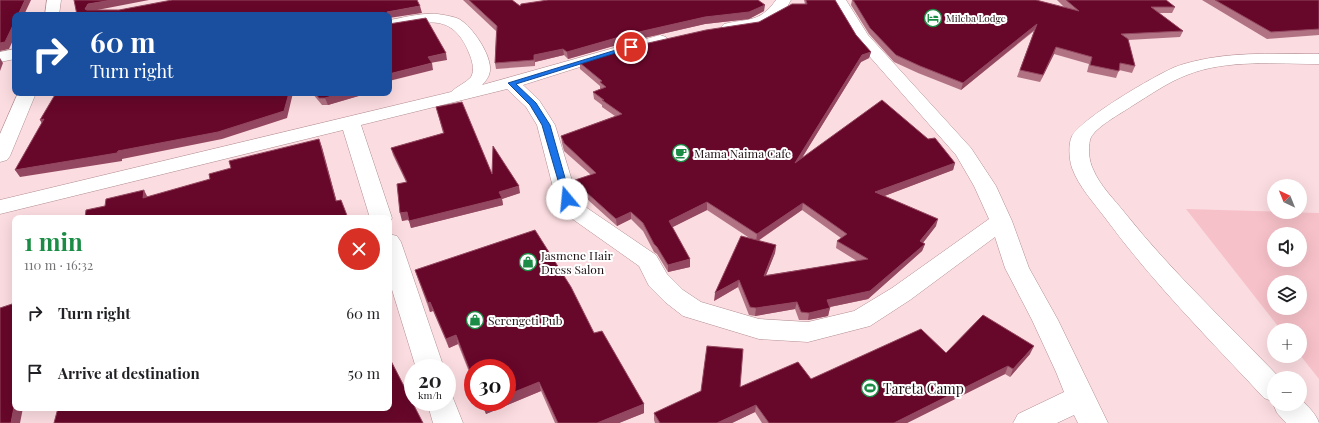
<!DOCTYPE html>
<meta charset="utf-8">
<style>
:root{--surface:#fff;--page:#f6f6f6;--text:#202124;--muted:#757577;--accent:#1b8c45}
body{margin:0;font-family:"Playfair Display",serif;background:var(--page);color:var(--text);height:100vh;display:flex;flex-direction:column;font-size:15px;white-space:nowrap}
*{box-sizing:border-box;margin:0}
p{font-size:13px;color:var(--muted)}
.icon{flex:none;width:22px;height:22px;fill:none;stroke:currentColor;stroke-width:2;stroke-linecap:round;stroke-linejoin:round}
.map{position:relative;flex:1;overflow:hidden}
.drawer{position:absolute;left:12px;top:215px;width:380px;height:196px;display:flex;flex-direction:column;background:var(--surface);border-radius:8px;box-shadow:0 4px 16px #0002}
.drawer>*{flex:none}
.banner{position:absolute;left:12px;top:12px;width:380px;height:84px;border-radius:8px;box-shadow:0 4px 16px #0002;background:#1a4fa0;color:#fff;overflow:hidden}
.needle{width:26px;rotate:317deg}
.controls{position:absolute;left:1267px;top:179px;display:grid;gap:8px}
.controls a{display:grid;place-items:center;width:40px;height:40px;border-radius:50%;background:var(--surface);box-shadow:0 4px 16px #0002;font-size:20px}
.speed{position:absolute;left:404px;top:359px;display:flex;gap:8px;font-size:20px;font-weight:700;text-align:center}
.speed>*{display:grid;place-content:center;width:52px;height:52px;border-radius:50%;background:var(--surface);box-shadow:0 4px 16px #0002;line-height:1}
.speed small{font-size:10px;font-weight:400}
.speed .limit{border:6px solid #d22;background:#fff;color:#111}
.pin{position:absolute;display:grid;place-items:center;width:34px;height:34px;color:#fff;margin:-17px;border:2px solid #fff;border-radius:50%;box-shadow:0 1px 4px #0007}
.me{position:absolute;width:44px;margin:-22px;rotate:343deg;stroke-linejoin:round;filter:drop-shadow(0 0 3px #0008)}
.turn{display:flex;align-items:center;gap:14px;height:84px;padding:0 12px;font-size:18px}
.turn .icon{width:52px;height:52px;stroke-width:2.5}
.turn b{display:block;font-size:28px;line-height:34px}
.round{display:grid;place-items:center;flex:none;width:42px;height:42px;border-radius:21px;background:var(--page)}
.head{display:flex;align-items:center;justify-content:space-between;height:68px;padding:0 12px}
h1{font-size:24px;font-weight:700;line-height:30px;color:var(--accent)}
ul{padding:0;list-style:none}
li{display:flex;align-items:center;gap:12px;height:60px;padding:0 12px}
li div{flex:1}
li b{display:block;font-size:15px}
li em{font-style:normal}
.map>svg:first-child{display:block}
.green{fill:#f7c1c9;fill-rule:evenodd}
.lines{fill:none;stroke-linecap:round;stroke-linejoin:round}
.minor-casing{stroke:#b18d92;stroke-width:1}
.minor{fill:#fff;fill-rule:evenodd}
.wall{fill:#b17284;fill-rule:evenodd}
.shaded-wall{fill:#934760}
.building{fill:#670729;stroke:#934760}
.route{fill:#1a73e8;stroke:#114b97}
.labels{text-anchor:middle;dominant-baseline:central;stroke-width:4;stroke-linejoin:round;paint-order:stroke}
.far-poi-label{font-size:10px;fill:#1f1214;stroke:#fff;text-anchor:start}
.poi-label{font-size:12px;fill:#1f1214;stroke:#fff;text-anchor:start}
.near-poi-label{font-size:14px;fill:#1f1214;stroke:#fff;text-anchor:start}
</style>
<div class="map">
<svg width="1319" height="423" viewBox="0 0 1319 423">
<rect width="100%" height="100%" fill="#fbdce0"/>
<path class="green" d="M1186,209l133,4v166l-19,-24v-25h-19zM1274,234h26v26h-26zM1274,282h26v26h-26z"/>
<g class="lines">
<g class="minor-casing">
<g id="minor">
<path d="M47,0h14l-2,15h-14z"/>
<path d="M776,0h15c-3,5 -6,11 -10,16 -11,10 -43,18 -57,14l-3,-3 3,-3c24,-6 36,-1 52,-24z"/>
<path d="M832,0h14l22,35 103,113 25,38 16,35 17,47 29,52 50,103h-30l-4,-8 -17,8h-44l5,-9 46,-22 -8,-20 -24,-52 -27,-52 -10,-31 -85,63 -40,26 -62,16 -49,-3 -76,-23 -18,-14 -16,-16 -10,-20 -68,-48 -15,-19 -19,-74 -11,-18 -19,-18 -146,36 31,93 -3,5v-5h-19l-27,-88 -343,84v-14l451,-108c6,-6 15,-9 20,-15 4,-7 1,-17 -2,-24 -17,-42 -44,-31 -80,-23v-10c18,-3 37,-9 55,-5 5,1 11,2 15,4 14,8 33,37 31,52 -1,6 -4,10 -8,14l178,-50 6,2 2,3 -2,3 -64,17 -79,25 16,15 16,25 22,72 10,11 69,47 11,19 16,16 18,12 58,17 49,3 46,-11 38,-23 97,-69 -15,-33 -18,-31 -100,-114z"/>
<path d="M15,49v10l-15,3v-10z"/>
<path d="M1319,54v10c-41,0 -93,-5 -132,11 -19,7 -37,20 -55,31 -10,7 -39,22 -42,34 -2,9 -1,21 3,29 7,17 21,30 32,44 47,59 103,111 155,165h-6v26h26v-6c7,8 16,15 19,25h-33l-9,-10 -4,-9 1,-2 -10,-4c-54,-58 -111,-115 -158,-179 -12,-16 -27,-32 -34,-51 -3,-9 -4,-24 0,-32 10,-18 82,-60 103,-69 10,-4 24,-7 35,-9 35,-6 73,-4 109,-4z"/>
<path d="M18,93h18l-26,63 -3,4 -7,2v-28z"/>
<path d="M389,234l8,2 4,6 43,126h-28l-27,-88z"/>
<path d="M447,392l4,1 12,30h-30l-6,-21h20z"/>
</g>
</g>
<use href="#minor" class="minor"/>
</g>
<g class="wall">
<path d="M463,0h49l8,6 244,5 -15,8 -44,5 -74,17 -63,18 -4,-4 -29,7v4l-39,3 -1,-6 1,-32z"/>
<path d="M804,0h31l21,35 15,17 -2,6 -8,4 -60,97 154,4 -2,7 -69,26 52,30 -13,17 2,1 -3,7 -54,48 -38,8 -2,9 -20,4h-9l-4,-11 -40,7 -6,-1 -11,-28 -24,14 37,-62 -44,-29 -35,17 18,40 -22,5 -11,-18 -3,-2 -11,-21 -12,-12 -14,7 -40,-36 -2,-10 16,-5 -27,-24 -2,-8 -1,-7 54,-20 -13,-9v-2l-8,-6 -1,-7 7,-3v-3l-20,-17v-6l179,-41 46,-18zM802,210l39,28 -4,3 -1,7 21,13 -91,14 9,-22 1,-8 -18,-4z"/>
<path d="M852,0h184l29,8 -8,-8h109l9,7 -3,6h-13l24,18 -3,6 -52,3 7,26 -3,7 -13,-3 -3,8 -29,-6 2,-8 -35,-10 -14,28 -23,-5 17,-46 -73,59 -43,-17 -24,-11 -25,-28 -18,-29z"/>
<path d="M1202,0h117v35l-52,4z"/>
<path d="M312,93h49l1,2 -34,10h-6z"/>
<path d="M436,107l56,67 28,19 -18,6 1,6 -92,23 -2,-8 -7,1 4,-39 -13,-27 -2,-7 52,-15z"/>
<path d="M415,270l179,63 50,71v9l-25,10h-64l-14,-32 -55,23 -5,-12h26l-34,-34v14l-15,-38 -9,4 -16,-37 -3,1 -12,-33z"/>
<path d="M946,353l84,1 -20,23 -5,-3 -98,49h-145l-7,-11 -23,11h-77l-1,-3v-7l86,-26 71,-8z"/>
</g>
<g class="shaded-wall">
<path d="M25,0h6l-7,15h-6z"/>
<path d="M112,0h37l-57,11 -3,4 -4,-6 3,-5z"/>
<path d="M765,5l-1,6 -15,8 -44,5 -74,17 -63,18 -1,-7 63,-18 75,-17z"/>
<path d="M420,6l2,7 -33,5v-3h-2v-3z"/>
<path d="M15,21v15l-6,13 -9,2v-8z"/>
<path d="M1037,24l-3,6 -73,60 2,-7z"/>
<path d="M1056,47l-2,7 -14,28 3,-7z"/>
<path d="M563,49l1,6 -29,7v4l-1,-11z"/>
<path d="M871,52l-2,6 -8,4 -67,109 1,-8 67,-108z"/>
<path d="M446,53l1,7 -17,3 -2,-6z"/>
<path d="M0,58l3,5 -3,8z"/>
<path d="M432,63l1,7 -44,11v-7z"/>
<path d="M289,93h4l-6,25 -65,21 -100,20v2l-102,16 -5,-7 103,-19z"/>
<path d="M342,93h19l1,2 -34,10 -3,-7z"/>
<path d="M44,119v8l-4,-7z"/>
<path d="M319,139l3,8 17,63 -3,-9z"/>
<path d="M955,163l-2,7 -79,30 1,-8z"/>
<path d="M519,186l1,7 -18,6 1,6 -92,23 -2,-7z"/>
<path d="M144,190l4,8h-5z"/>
<path d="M707,202v8l-38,19v-8z"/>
<path d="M803,203l-1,7 -46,32 1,-8z"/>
<path d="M407,212l2,7 -7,2 -2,-8z"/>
<path d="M631,212v7l-14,7 -1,-7z"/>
<path d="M938,219l-2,7 -18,23 2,-8z"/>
<path d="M925,244l-3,7 -54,48 -43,9 2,-8z"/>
<path d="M776,245l-1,8 -12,30 1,-7z"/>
<path d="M690,259v8l-22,5v-7z"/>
<path d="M739,280l-1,7 -24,14 1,-8z"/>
<path d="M430,302l3,9 -3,1 -2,-9z"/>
<path d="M797,302l-2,7 -40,7 1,-8z"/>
<path d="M830,308l-2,8 -20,4 1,-7z"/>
<path d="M456,335l2,9 -9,4 -3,-9z"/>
<path d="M1034,346l-4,8 -20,23 3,-8z"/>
<path d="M1008,366l-3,8 -98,49h-13z"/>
<path d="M539,382l2,9 -55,23 -3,-9 6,-3h18v-7z"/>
<path d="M15,402v6h8l-3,15h-9z"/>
<path d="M644,404v9l-25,10h-22z"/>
<path d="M756,405l-1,7 -23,11h-15z"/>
</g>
<g class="building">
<path d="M0,0h25l-7,15h-3v6l-10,21 -5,1z"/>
<path d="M74,0h38l-24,4 -3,5 2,1h32l53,-10h245l3,6 -33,6v3h-310z"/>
<path d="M469,0h43l8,6 1,-2 27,-4h210l7,5 -16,7 -44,5 -75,17 -63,18 -4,-3 -29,6v5l-39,3 2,-37z"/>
<path d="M806,0h29l21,35 15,17 -9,3 -67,108 87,-63 46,39 7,-1 20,25 -80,29 63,27 -18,22 5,3 -55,47 -43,9 3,8 -21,5 -8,-1 -4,-10 -41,6 -6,-1 -11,-27 -24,13 26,-57 35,9 -12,31 104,-17 -31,-18 10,-7 -44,-31 -46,31 -50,-32 -38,19 21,38 -22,6 -11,-18 -3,-3 -11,-21 -12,-11 -15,7 -40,-36 -1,-3 21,-7 -32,-30 -3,-7 61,-22 -20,-14h2l-11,-8 13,-5 -6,-5 2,-1 -22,-18 55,-17 71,-16 53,-8 33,-18h15z"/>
<path d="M853,0h183l43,11 -13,-11h100l9,7h-24l32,24 -62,3 7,5 7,27 -15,-3 -1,8 -29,-6 2,-8 -36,-10 -13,28 -23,-5 17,-46 -74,59 -43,-17 -24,-11 -26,-27z"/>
<path d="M1215,0h104v29l-48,3z"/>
<path d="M426,18l20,35 -18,4 4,6 -43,11v-50z"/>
<path d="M56,93h233l-5,18 -66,21 -100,19 -1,2 -102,17 29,-51 -4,1z"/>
<path d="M315,93h27l-17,5h-6z"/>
<path d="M462,102l30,72 1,-28 26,40 -20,6 3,6 -93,23 -2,-9 -7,1 -3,-29 10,-2 -16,-34 53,-15 -8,-26z"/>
<path d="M319,139l17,62 5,-1 7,18h-263l1,-8 19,-4 1,-7 38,-9 -1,8 67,-19 -1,-5 22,-6 -2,-7z"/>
<path d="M535,230l36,57 23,46 8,-2 42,73 -47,19h-39l-19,-41 -32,13v-27h-34v11l-17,-44 -10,4 -16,-37 -2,1 -13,-33z"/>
<path d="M15,303v99l-4,21h-11v-115z"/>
<path d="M983,315l51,31 -21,23 -5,-3 -114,57h-125l-13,-18 -39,18h-57l-6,-10 47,-22 6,-45 36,3 -3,38 58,-25 13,17 110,-50 25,24z"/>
<path d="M389,357l34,66h-369l4,-15h331z"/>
<path d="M482,402h7l-6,3z"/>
</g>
<path class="route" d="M629,46l6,1 -119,37 20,19 14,22 21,74 -1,2h-6l-22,-76 -12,-20 -22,-22z"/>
<defs>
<g id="hotel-ring" transform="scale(0.9)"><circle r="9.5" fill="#fff" stroke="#1b8c45" stroke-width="1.5"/><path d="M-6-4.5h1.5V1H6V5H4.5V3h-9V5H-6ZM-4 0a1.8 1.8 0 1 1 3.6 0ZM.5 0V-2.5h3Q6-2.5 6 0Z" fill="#1b8c45"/></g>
<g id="cafe-ring" transform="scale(0.9)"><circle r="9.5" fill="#fff" stroke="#1b8c45" stroke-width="1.5"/><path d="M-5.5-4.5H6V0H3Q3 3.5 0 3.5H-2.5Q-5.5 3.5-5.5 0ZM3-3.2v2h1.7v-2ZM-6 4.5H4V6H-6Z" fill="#1b8c45"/></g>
<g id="shop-ring" transform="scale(0.9)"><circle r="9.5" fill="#fff" stroke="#1b8c45" stroke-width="1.5"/><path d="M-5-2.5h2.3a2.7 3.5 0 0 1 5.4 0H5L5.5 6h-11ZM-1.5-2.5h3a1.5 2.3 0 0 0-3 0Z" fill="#1b8c45"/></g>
<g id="stadium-ring" transform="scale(0.9)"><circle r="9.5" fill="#fff" stroke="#1b8c45" stroke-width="1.5"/><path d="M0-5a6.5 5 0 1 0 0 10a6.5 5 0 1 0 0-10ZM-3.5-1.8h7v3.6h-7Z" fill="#1b8c45"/></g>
</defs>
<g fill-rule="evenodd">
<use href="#hotel-ring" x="933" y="18"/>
<use href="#cafe-ring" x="681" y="153"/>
<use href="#shop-ring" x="528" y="262"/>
<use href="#shop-ring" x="475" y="320"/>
<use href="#stadium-ring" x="870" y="388"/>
</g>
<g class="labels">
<g class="far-poi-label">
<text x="946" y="18">Mileba Lodge</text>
</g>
<g class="poi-label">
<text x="694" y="153">Mama Naima Cafe</text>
<text x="541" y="255">Jasmene Hair<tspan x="541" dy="14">Dress Salon</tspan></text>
<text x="488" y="320">Serengeti Pub</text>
</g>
<g class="near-poi-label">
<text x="883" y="388">Tareta Camp</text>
</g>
</g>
</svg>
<div class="controls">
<a><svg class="needle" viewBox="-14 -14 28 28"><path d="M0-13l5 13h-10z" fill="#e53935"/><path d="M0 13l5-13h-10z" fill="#757577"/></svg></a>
<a><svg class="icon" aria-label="sound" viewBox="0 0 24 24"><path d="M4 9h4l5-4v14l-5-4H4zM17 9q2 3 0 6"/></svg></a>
<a><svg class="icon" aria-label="layers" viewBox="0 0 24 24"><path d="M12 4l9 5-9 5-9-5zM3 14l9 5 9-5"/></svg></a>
<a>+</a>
<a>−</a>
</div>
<div class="speed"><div>20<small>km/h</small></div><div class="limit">30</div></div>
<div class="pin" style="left:631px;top:47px;background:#d93025"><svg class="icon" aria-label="arrive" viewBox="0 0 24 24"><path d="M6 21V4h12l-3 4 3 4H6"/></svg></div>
<svg class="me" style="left:567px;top:199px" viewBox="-20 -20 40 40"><circle r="19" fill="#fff"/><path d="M0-13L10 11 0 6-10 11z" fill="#1a73e8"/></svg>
<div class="banner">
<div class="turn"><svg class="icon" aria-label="right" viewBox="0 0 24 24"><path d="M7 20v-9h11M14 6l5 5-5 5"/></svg><div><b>60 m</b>Turn right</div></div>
</div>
<section class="drawer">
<div class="head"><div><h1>1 min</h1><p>110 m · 16:32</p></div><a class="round" style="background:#d93025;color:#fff"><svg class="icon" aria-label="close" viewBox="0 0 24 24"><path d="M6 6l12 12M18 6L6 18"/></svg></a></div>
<ul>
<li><svg class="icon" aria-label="right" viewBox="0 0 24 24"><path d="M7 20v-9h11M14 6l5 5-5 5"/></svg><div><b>Turn right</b></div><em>60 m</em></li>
<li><svg class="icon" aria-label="arrive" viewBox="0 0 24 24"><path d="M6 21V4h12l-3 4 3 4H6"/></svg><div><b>Arrive at destination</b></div><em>50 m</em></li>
</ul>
</section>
</div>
